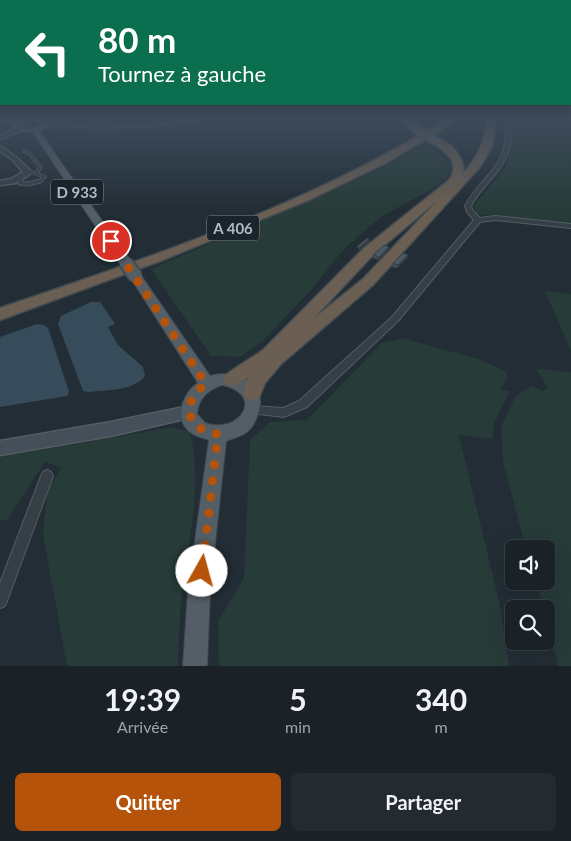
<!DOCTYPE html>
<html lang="fr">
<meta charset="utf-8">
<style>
:root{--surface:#1a2228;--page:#232a30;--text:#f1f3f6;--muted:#9fa4a8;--line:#383f45;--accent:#b45309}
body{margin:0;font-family:Lato,sans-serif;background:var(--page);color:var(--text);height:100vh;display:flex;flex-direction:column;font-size:19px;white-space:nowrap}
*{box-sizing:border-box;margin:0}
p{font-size:16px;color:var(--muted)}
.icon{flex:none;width:28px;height:28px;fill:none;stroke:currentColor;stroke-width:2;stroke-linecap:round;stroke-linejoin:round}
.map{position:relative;height:666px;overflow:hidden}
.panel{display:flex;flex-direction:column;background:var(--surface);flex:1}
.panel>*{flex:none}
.banner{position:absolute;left:0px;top:0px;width:571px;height:105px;box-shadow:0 5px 20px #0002,0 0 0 1px var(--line);background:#0b6e4f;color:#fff;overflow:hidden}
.buttons{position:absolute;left:505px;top:540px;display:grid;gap:10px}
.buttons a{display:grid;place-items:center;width:50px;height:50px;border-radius:8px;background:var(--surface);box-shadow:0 5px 20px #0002,0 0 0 1px var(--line);font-size:25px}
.pin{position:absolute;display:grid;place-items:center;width:42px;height:42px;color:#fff;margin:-21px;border:2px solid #fff;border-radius:50%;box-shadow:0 1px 5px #0007}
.me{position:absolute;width:55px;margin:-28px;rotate:7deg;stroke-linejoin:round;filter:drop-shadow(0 0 4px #0008)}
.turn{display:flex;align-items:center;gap:18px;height:105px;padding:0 15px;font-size:22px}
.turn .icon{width:65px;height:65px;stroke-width:2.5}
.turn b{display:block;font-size:35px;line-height:42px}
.eta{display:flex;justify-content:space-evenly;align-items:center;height:85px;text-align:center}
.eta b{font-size:30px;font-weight:700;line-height:35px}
.action{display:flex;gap:10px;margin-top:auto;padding:10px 15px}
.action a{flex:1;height:58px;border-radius:8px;background:var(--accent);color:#fff;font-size:20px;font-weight:700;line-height:58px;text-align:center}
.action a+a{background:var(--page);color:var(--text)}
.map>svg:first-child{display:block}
.green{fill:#273b38}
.water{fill:#374c5b}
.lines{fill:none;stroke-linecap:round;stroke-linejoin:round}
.service-far1-casing{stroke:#535d64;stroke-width:4}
.service-casing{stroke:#535d64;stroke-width:5}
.minor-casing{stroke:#535d64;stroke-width:2}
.tertiary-casing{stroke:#535d64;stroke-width:3}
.secondary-casing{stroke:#535d64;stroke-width:3}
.primary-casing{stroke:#3f4850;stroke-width:2}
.motorway-casing{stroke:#404a51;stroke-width:3}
.service-far1{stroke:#353f46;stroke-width:2.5}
.service{stroke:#353f46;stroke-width:3}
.minor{fill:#353f46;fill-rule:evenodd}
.tertiary{fill:#353f46;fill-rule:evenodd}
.secondary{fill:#444f59;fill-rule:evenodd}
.primary{fill:#535e66;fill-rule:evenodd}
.motorway{fill:#6b5f53;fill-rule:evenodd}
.primary-bridge-far1-casing{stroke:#3f4850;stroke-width:12;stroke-linecap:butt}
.primary-bridge-casing{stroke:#3f4850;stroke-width:16;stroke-linecap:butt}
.motorway-bridge-casing{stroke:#404a51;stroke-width:11;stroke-linecap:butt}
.primary-bridge-far1{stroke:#535e66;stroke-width:11}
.primary-bridge{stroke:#535e66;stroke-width:13}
.motorway-bridge{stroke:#6b5f53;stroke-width:9}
.wall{fill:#404c53}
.shaded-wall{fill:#343e44}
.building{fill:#4b5861;stroke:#343e44}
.route{stroke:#b45309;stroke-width:9;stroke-dasharray:0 16.2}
.labels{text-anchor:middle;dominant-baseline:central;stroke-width:5;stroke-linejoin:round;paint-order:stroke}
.shield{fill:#1b242b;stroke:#838d95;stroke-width:1}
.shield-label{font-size:15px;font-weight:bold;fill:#b0bac3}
</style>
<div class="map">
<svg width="571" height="666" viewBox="0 0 571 666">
<rect width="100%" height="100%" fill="#222d35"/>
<g class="green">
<path d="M510,117h61v108l-95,-11 -2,-6 1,-4 30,-35 4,-14z"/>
<path d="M424,144l17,11 10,10 -3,12 -16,12 -51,28 -37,32 -32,40 -49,52 -23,16 -29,-1 -60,-87 231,-101z"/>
<path d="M545,291l26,3v57z"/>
<path d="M403,338l78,22 26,12 -1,8 -6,10 10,1 -16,31 -1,17 -34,-4 41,170 9,61h-290l-1,-45 26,-43 6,-138 20,-18 37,-2 75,-77z"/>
<path d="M536,369l35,3v294h-13l-12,-57h-2l-8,-28h10v-32h-20l-23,-87 -2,-35 14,-30 17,-12 11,6 5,-3z"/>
<path d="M173,427l17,5c14,57 -4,116 -9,172 -2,21 -2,42 -3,62h-111l-24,-131 5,-47 14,-20 -17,-6 -39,59 -6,-1v-64l72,-11z"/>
</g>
<g class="water">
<path d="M91,302h9l15,22 -7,3 10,18 25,22 2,9c-11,15 -39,14 -56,16l-6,-1 -25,-67 3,-8z"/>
<path d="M37,324l7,1 4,3 21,64 -2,4 -67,11v-70z"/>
</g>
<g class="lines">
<g class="service-far1-casing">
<g id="service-far1">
<path d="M24,151l6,3 10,13 -3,6"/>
<path d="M27,170l18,7 -7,5"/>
<path d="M20,182l2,-5"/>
</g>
</g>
<g class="service-casing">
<path id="service" d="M21,181l-1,2 9,1 11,-3"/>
</g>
<g class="minor-casing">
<g id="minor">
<path d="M217,117h18l-89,10 -50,1 -48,-3 -2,-1 2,-1 48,3 50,-1z"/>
<path d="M506,117h4c0,11 1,22 -1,32 -6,23 -28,37 -38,57l2,5 7,7 15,-2 76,8v4l-76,-8 -15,2 -82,99 -91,86 -23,10 -35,-4 -1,-3 1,-3 4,-1 30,2 16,-7 93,-84 82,-97 -7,-8 -2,-6c10,-20 30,-33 38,-54 4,-11 3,-23 3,-35z"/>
<path d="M47,470l4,2 2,4 -46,125 -2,5 -5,2v-25l41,-107 2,-4z"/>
</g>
</g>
<g class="tertiary-casing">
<g id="tertiary">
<path d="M19,128l2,1v2l-21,8v-4z"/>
<path d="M0,146l17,12 13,12v4l-14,9 -16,2v-4l11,-2 12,-7 -10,-12 -13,-9z"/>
</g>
</g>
<g class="secondary-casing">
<path id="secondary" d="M189,406l5,1 2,5 -2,5 -5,1 -78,18 -111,19v-14l111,-19z"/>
</g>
<g class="primary-casing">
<g id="primary">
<path d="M29,117h18l5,5 -4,5 -9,4 87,124 -2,2h-8l-83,-125h-12l-8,-4 2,-3 -15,-2v-4l19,2zM32,121h11l1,1 -10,6 -13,-1 1,-3z"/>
<path d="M136,273l4,1 70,102c29,-8 62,10 46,43 -2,6 -6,11 -12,15 -5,3 -13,5 -18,7l-16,150 -3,75h-24l5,-75 21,-151c-5,-2 -11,-3 -16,-6 -20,-12 -12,-40 5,-51l-68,-106zM222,385c44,9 18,50 -17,38l-8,-9c1,-15 10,-24 25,-29z"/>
</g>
</g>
<g class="motorway-casing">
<g id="motorway">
<path d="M394,117h10l15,11 -1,2h-6z"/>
<path d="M449,117h10l-24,17 -49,29 -77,37 -146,60 -163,60v-12c151,-51 314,-105 449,-191z"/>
<path d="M489,117h8l-5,30 -12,20 -107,118 -92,79 -16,19 -6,15 -7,3 -7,-3 -2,-5 5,-15 -17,8 -6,-2 -3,-5c3,-6 32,-22 41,-29l101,-102 85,-68c12,-18 -4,-29 -18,-38v-4c15,-2 36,20 32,35 17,-18 21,-32 26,-56zM437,201l-74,78 -49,39 60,-64z"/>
</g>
</g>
<use href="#service-far1" class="service-far1"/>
<use href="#service" class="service"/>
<use href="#minor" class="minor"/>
<use href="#tertiary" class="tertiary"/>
<use href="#secondary" class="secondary"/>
<use href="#primary" class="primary"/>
<use href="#motorway" class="motorway"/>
<g class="primary-bridge-far1-casing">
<path id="primary-bridge-far1" d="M120,255l7,9"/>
</g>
<g class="primary-bridge-casing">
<path id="primary-bridge" d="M126,263l10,14"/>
</g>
<g class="motorway-bridge-casing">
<path id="motorway-bridge" d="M415,128l19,12"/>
</g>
<use href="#primary-bridge-far1" class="primary-bridge-far1"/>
<use href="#primary-bridge" class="primary-bridge"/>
<use href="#motorway-bridge" class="motorway-bridge"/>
</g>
<g class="wall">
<path d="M388,250l-10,10 -5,-2v-3z"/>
<path d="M408,255l-1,3 -10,10 -5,-1 1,-4z"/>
</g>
<g class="shaded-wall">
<path d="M369,239v3l-11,9 1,-3z"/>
<path d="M389,247l-1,3 -10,10 1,-3z"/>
<path d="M408,255l-1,3 -10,10 1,-3z"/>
</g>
<g class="building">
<path d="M367,238l2,1 -10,9 -2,-1z"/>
<path d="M384,245l5,2 -10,10 -6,-2z"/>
<path d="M403,253l5,2 -10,10 -5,-2z"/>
</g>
<linearGradient id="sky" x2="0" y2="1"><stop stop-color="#13191d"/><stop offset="0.56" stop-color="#3e4c5c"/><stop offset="1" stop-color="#3e4c5c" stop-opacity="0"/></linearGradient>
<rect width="571" height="210" fill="url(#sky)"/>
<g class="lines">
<path class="route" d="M111,241l95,143c-26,18 -21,46 12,50l-16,137"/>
</g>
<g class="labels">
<g class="shield">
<rect x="51" y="179.5" width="52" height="25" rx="4"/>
<rect x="207" y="215.5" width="52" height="25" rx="4"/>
</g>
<g class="shield-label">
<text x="77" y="192">D 933</text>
<text x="233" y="228">A 406</text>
</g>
</g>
</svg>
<div class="buttons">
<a><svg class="icon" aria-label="sound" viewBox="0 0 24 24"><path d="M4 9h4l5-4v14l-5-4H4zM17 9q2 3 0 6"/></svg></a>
<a><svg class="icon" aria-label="search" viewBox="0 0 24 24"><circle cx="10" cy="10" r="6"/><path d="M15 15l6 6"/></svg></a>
</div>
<div class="pin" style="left:111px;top:241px;background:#d93025"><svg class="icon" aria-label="arrive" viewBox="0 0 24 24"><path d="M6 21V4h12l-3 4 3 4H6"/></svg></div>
<svg class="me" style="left:202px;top:571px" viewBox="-20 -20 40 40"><circle r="19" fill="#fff"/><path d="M0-13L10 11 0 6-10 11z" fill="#b45309"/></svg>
<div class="banner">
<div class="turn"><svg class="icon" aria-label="left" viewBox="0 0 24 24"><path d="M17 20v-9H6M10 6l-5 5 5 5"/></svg><div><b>80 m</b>Tournez à gauche</div></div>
</div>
</div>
<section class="panel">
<div class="eta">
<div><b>19:39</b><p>Arrivée</p></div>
<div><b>5</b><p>min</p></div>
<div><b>340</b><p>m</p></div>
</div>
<div class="action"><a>Quitter</a><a>Partager</a></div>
</section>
